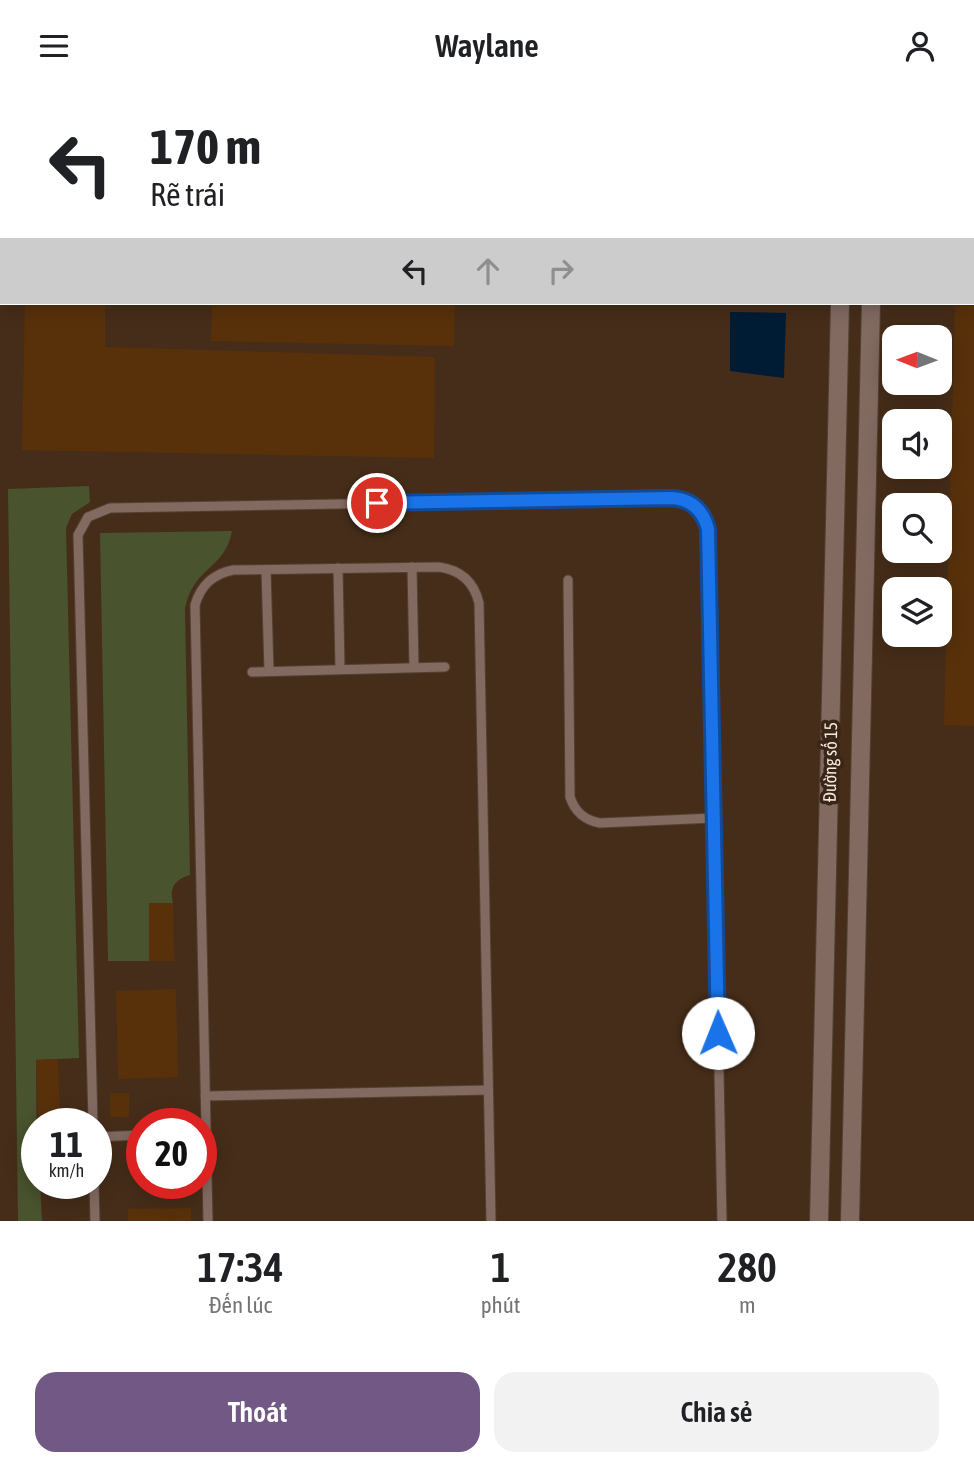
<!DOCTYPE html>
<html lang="vi">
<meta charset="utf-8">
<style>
:root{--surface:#fff;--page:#f2f2f2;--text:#202124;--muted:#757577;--accent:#715885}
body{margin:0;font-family:"Asap Condensed",sans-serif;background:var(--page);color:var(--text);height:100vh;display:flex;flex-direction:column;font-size:26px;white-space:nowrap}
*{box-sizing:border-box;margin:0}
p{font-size:23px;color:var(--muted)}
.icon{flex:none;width:38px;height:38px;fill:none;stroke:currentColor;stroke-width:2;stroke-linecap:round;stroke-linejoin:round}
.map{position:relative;height:1130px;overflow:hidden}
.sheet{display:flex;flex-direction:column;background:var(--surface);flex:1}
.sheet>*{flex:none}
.guide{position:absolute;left:0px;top:0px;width:975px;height:214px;box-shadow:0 4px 18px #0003;background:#fff;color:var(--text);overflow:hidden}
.needle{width:46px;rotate:271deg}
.buttons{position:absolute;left:882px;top:234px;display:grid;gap:14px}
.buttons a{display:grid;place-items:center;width:70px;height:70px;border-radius:14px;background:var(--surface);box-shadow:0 4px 18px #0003;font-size:35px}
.speed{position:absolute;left:21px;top:1017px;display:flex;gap:14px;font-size:35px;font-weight:700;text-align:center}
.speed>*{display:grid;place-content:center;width:91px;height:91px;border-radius:50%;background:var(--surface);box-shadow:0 4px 18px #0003;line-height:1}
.speed small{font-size:18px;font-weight:400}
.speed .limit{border:10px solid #d22;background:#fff;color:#111}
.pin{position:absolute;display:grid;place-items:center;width:60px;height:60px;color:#fff;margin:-30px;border:4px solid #fff;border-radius:50%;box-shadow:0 2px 7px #0007}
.me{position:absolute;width:77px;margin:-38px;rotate:359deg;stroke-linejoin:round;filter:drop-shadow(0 0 5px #0008)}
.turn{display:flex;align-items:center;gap:24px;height:147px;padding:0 35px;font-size:32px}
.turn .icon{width:91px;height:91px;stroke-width:2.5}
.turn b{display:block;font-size:49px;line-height:60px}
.lanes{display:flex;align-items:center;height:66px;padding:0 35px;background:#0003;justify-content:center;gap:35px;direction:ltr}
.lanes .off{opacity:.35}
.eta{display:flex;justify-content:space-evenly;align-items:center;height:119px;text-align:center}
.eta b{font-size:42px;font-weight:600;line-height:49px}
.button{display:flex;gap:14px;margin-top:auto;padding:14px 35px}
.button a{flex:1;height:80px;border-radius:21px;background:var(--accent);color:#fff;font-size:28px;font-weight:600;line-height:80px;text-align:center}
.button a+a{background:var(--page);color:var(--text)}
header{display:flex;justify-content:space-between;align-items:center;height:91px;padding:0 35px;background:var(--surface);font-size:32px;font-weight:600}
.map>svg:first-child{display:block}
.built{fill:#462d19;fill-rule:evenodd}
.green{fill:#49532d}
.water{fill:#001c34}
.building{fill:#58310b}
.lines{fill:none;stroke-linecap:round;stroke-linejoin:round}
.service-casing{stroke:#534133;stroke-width:11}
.minor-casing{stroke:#534133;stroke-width:20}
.service{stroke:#826a61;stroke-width:9}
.minor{stroke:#826a61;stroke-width:18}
.route-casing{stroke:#114b97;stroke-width:18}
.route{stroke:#1a73e8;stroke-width:12}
.labels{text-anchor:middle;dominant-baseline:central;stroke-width:7;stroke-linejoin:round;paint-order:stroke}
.street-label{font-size:18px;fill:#f6e9df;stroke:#392617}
</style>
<header><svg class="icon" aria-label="menu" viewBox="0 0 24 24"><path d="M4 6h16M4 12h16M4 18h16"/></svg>Waylane<svg class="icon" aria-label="person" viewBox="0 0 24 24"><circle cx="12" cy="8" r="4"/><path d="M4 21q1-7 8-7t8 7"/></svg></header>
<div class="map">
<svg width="974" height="1130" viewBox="0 0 974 1130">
<rect width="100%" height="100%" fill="#392617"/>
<path class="built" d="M0,0h974v1130h-974zM2,2h971v210h-971zM894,247h46v45h-46zM894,331h46v45h-46zM894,415h46v45h-46zM894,499h46v45h-46zM37,1032h59v60h-59zM142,1032h59v60h-59z"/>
<g class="green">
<path d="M89,395l1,16 -18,12 -6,14 13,530 -43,2 1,123h3l2,38h-24l-10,-732z"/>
<path d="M232,440c-7,39 -39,35 -47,78l5,266c-15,4 -21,13 -17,28l-24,1v57h-41l-8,-428z"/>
</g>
<path class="water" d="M730,221l56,1 -2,65 -54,-7z"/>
<g class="building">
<path d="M25,212h80v44l330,10 -1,101 -412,-8z"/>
<path d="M212,212h243l-1,43 -243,-5z"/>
<path d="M955,212h19v423l-30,-1z"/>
<path d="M149,812h24l1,58h-25z"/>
<path d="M176,898l2,88 -60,2 -2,-88z"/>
<path d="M58,968l2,56 -22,1 -2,-56z"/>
<rect x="110" y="1002" width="19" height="24"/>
<path d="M191,1117v13h-63v-12z"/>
</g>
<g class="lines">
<g class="service-casing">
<g id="service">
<path d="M168,2v-2"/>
<path d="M412,476l2,100"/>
<path d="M338,477l2,101"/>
<path d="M266,479l3,101"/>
<path d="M568,489l2,217c5,15 14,23 30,26l114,-5"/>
<path d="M252,581l193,-5"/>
<path d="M205,1005l283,-6"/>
<path d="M93,1032l-15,-588 10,-18 22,-9 570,-10 22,14 6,17 14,692"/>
<path d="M96,1046l46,-2"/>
<path d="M94,1092l1,38"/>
<path d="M208,1130l-13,-616c6,-20 18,-31 38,-35l206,-3c22,3 35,15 40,36l12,618"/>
</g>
</g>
<g class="minor-casing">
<g id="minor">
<path d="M846,2v-2"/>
<path d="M876,2v-2"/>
<path d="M819,1130l21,-918"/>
<path d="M850,1130l21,-918"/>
</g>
</g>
<use href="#service" class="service"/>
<use href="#minor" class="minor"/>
</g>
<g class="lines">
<g class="route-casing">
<path id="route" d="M377,412l294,-5c20,1 32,12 37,31l10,504"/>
</g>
<use href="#route" class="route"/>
</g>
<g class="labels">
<g class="street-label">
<text transform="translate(830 671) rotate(-89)">Đường số 15</text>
</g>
</g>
</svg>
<div class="buttons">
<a><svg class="needle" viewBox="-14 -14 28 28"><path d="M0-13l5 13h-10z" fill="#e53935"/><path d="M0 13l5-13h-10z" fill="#757577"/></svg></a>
<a><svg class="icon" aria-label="sound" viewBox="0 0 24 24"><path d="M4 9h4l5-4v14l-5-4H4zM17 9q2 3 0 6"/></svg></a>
<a><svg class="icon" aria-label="search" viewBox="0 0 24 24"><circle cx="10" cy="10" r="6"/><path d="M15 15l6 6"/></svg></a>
<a><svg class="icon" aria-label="layers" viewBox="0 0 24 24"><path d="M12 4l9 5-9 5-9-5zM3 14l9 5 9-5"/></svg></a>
</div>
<div class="speed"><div>11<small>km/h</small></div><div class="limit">20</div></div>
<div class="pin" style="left:377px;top:412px;background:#d93025"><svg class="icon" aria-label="arrive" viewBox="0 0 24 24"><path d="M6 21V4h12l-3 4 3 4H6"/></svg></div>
<svg class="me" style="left:718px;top:942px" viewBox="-20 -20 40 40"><circle r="19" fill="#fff"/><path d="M0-13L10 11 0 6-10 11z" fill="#1a73e8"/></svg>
<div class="guide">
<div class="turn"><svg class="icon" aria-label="left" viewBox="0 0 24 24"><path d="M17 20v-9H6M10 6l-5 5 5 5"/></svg><div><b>170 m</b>Rẽ trái</div></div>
<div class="lanes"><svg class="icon" aria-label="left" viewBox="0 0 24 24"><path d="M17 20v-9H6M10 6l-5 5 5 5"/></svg><svg class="icon off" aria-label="ahead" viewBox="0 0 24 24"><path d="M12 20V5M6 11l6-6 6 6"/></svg><svg class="icon off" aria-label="right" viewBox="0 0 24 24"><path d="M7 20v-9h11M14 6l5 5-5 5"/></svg></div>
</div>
</div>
<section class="sheet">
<div class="eta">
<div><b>17:34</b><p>Đến lúc</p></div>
<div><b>1</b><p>phút</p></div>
<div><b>280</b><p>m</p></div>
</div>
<div class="button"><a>Thoát</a><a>Chia sẻ</a></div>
</section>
